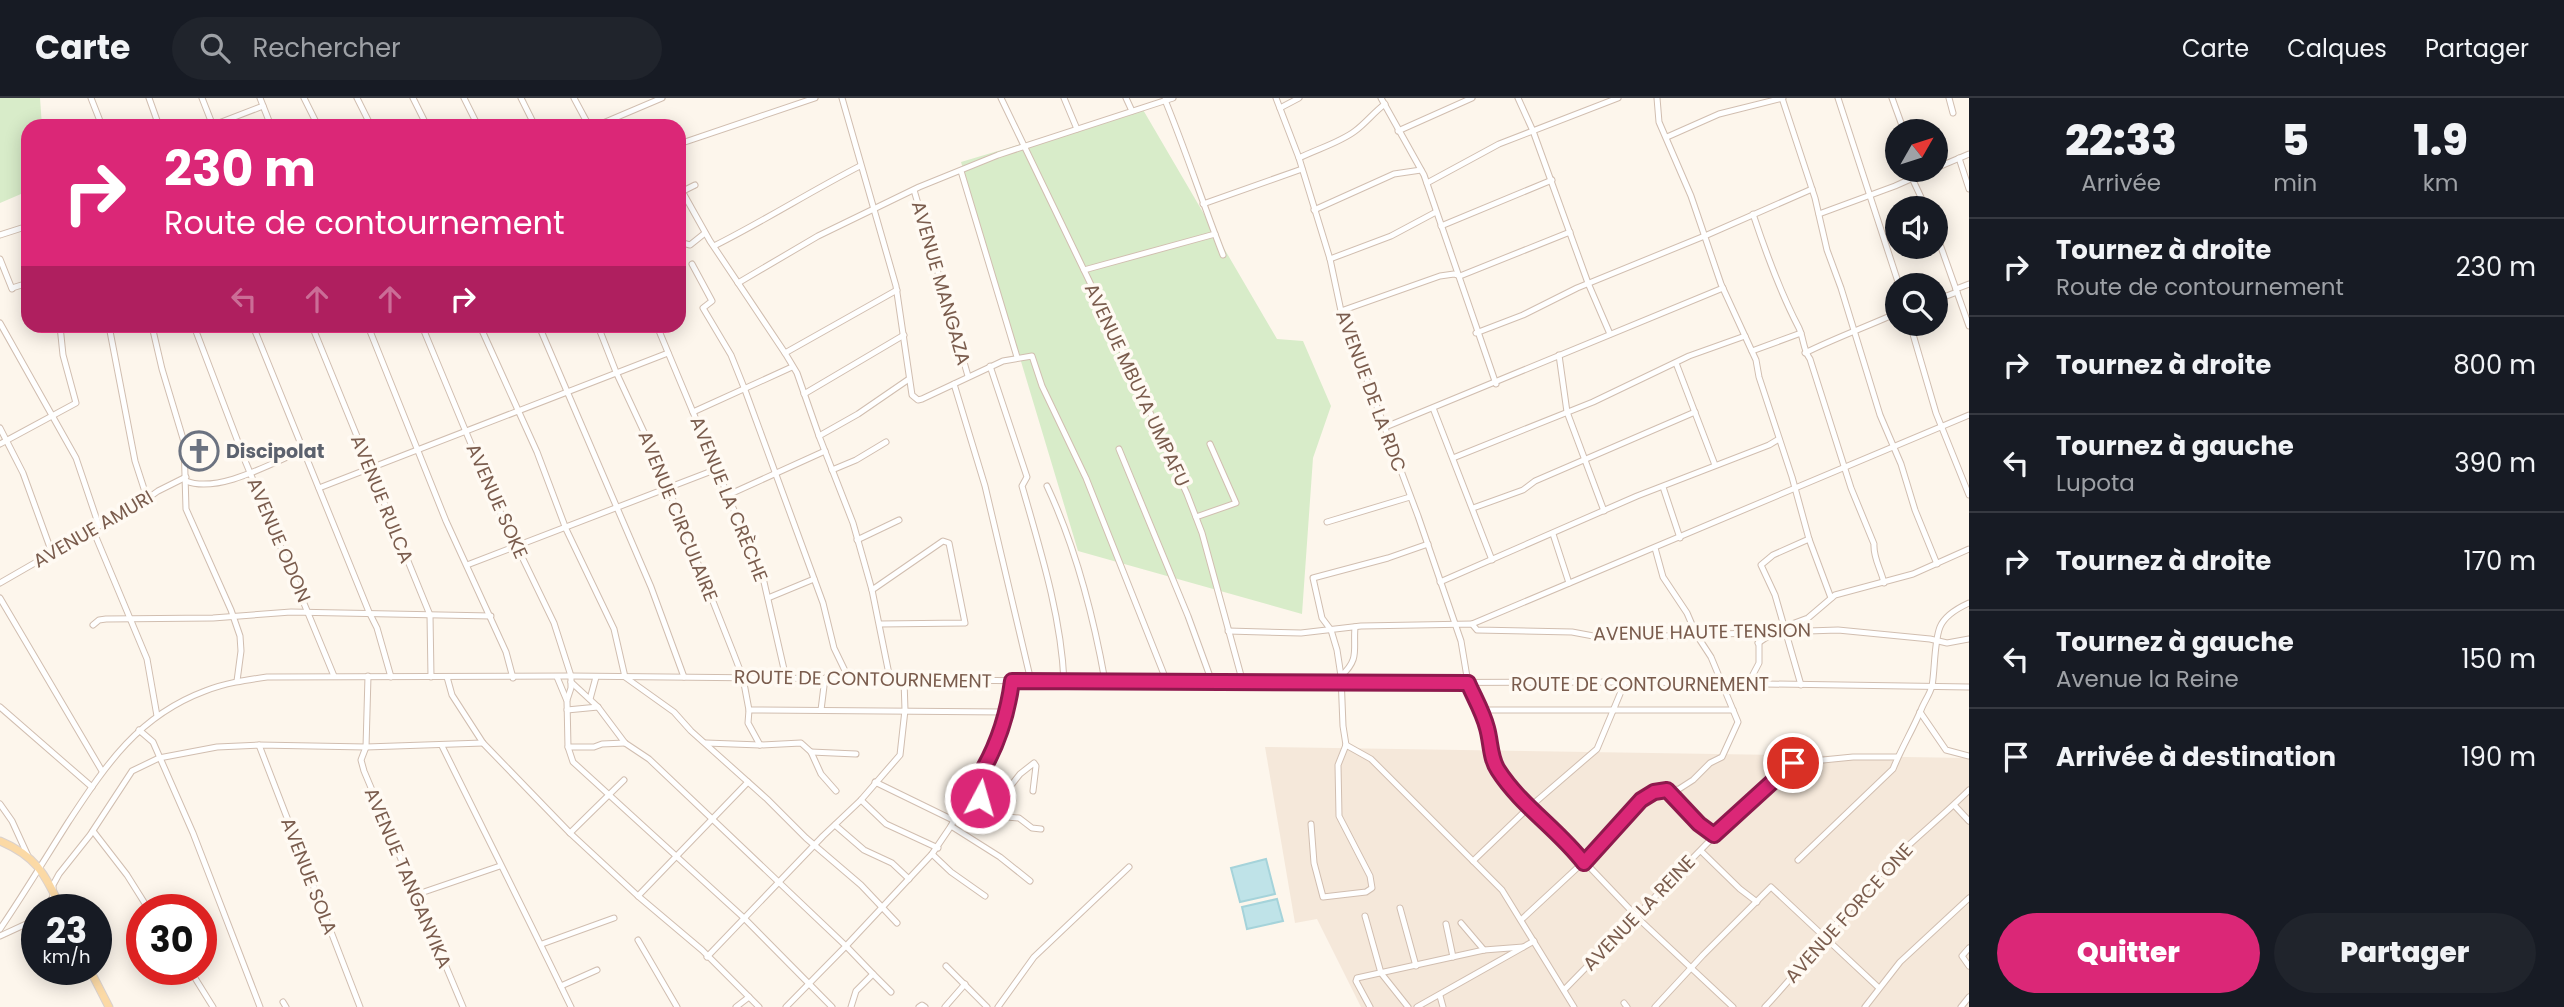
<!DOCTYPE html>
<html lang="fr">
<meta charset="utf-8">
<style>
:root{--surface:#171b24;--page:#20242c;--text:#f1f3f6;--muted:#9ea1a6;--line:#363941;--accent:#db2777}
body{margin:0;font-family:Poppins,sans-serif;background:var(--page);color:var(--text);height:100vh;display:flex;flex-direction:column;font-size:26px;white-space:nowrap}
*{box-sizing:border-box;margin:0}
p{font-size:23px;color:var(--muted)}
.icon{flex:none;width:38px;height:38px;fill:none;stroke:currentColor;stroke-width:2;stroke-linecap:round;stroke-linejoin:round}
.map{position:relative;flex:1;overflow:hidden}
.drawer{display:flex;flex-direction:column;background:var(--surface);width:595px}
.drawer>*{flex:none}
.banner{position:absolute;left:21px;top:21px;width:665px;height:214px;border-radius:21px;box-shadow:0 4px 18px #0003;background:#db2777;color:#fff;overflow:hidden}
.needle{width:46px;rotate:51deg}
.controls{position:absolute;left:1885px;top:21px;display:grid;gap:14px}
.controls a{display:grid;place-items:center;width:63px;height:63px;border-radius:50%;background:var(--surface);box-shadow:0 4px 18px #0003;font-size:35px}
.speed{position:absolute;left:21px;top:796px;display:flex;gap:14px;font-size:35px;font-weight:700;text-align:center}
.speed>*{display:grid;place-content:center;width:91px;height:91px;border-radius:50%;background:var(--surface);box-shadow:0 4px 18px #0003;line-height:1}
.speed small{font-size:18px;font-weight:400}
.speed .limit{border:10px solid #d22;background:#fff;color:#111}
.pin{position:absolute;display:grid;place-items:center;width:60px;height:60px;color:#fff;margin:-30px;border:4px solid #fff;border-radius:50%;box-shadow:0 2px 7px #0007}
.me{position:absolute;width:77px;margin:-38px;rotate:6deg;stroke-linejoin:round;filter:drop-shadow(0 0 5px #0008)}
.turn{display:flex;align-items:center;gap:24px;height:147px;padding:0 28px;font-size:32px}
.turn .icon{width:91px;height:91px;stroke-width:2.5}
.turn b{display:block;font-size:49px;line-height:60px}
.lanes{display:flex;align-items:center;height:66px;padding:0 28px;background:#0003;justify-content:center;gap:35px;direction:ltr}
.lanes .off{opacity:.35}
.eta{display:flex;justify-content:space-evenly;align-items:center;height:119px;text-align:center}
.eta b{font-size:42px;font-weight:800;line-height:49px}
.primary-button{display:flex;gap:14px;margin-top:auto;padding:14px 28px}
.primary-button a{flex:1;height:80px;border-radius:42px;background:var(--accent);color:#fff;font-size:28px;font-weight:800;line-height:80px;text-align:center}
.primary-button a+a{background:var(--page);color:var(--text)}
ul{padding:0;list-style:none}
li{display:flex;align-items:center;gap:21px;height:98px;padding:0 28px;border-top:2px solid var(--line)}
li div{flex:1}
li b{display:block;font-size:26px}
li em{font-style:normal}
header{display:flex;align-items:center;gap:42px;box-sizing:border-box;height:98px;padding:0 35px;background:var(--surface);border-bottom:2px solid var(--line)}
header strong{font-size:33px}
nav{display:flex;gap:38px;margin-inline-start:auto;font-size:24px}
.search{width:490px;height:63px;background:var(--page);display:flex;align-items:center;gap:18px;box-sizing:border-box;padding:0 24px;border-radius:38px;color:var(--muted);font-size:26px}
main{display:flex;flex:1;min-height:0}
.map>svg:first-child{display:block}
.residential{fill:#f5e8da}
.green{fill:#d8ecc9}
.water{fill:#bfe3e8;stroke:#a5d3da;stroke-width:2}
.lines{fill:none;stroke-linecap:round;stroke-linejoin:round}
.minor-casing{stroke:#d1beb0;stroke-width:7}
.major-casing{stroke:#dad1cd;stroke-width:9}
.minor{stroke:#fff;stroke-width:5}
.major{stroke:#fbd9a5;stroke-width:7}
.route-casing{stroke:#8e194d;stroke-width:18}
.route{stroke:#db2777;stroke-width:12}
.labels{text-anchor:middle;dominant-baseline:central;stroke-width:7;stroke-linejoin:round;paint-order:stroke}
.street-label{font-size:19px;fill:#7a5c4d;stroke:#fffaf3}
.worship-label{font-size:19px;font-weight:bold;fill:#5b616d;stroke:#fffaf3;text-anchor:start}
</style>
<header>
<strong>Carte</strong>
<div class="search"><svg class="icon" aria-label="search" viewBox="0 0 24 24"><circle cx="10" cy="10" r="6"/><path d="M15 15l6 6"/></svg>Rechercher</div>
<nav><a>Carte</a><a>Calques</a><a>Partager</a></nav>
</header>
<main>
<div class="map">
<svg width="1969" height="909" viewBox="0 0 1969 909">
<rect width="100%" height="100%" fill="#fdf6ec"/>
<path class="residential" d="M1265,649l704,11v249h-608l-44,-88 -22,4z"/>
<g class="green">
<path d="M0,0h40l2,28h-14v65l-28,12z"/>
<path d="M1142,10l135,231 26,2 28,65 -18,52 -11,156 -224,-63 -117,-389z"/>
</g>
<g class="water">
<path d="M1266,761l9,35 -35,8 -9,-34z"/>
<path d="M1277,801l6,22 -36,8 -5,-22z"/>
</g>
<g class="lines">
<g class="minor-casing">
<g id="minor">
<path d="M91,0l11,28"/>
<path d="M149,0l10,28"/>
<path d="M202,0l11,28"/>
<path d="M260,0l11,28"/>
<path d="M304,0l14,28"/>
<path d="M357,0l14,28"/>
<path d="M413,0l14,28"/>
<path d="M464,0l14,28"/>
<path d="M521,0l14,28"/>
<path d="M574,0l15,28"/>
<path d="M842,0l54,188 16,109 6,5 4,-1 81,-38 29,-5 10,30 44,92 81,204"/>
<path d="M1001,0l108,224 78,172 15,39 41,150"/>
<path d="M1064,0l13,31"/>
<path d="M1126,0l6,13"/>
<path d="M1276,0l23,60 31,101 11,52 77,205 43,125 7,42 19,43 8,39 29,38 35,32 83,87 91,85"/>
<path d="M1381,0l43,77 72,209"/>
<path d="M1518,0l15,33 55,152 22,51"/>
<path d="M1657,0l2,24 32,74 30,88 35,76 3,17 33,100 17,62 -36,16 -12,10 14,30 26,90"/>
<path d="M1782,0l33,100 12,52 14,38 39,127 21,49 14,46 22,54"/>
<path d="M1838,0l61,187"/>
<path d="M1892,0l12,33"/>
<path d="M1949,0l4,15"/>
<path d="M1165,2c21,51 38,104 58,155"/>
<path d="M1280,10l19,-10"/>
<path d="M211,28l52,-20"/>
<path d="M596,28l66,-28"/>
<path d="M1398,33l74,-33"/>
<path d="M1667,39l52,-23 64,-16"/>
<path d="M679,46l136,-46"/>
<path d="M1299,60c18,-9 40,-15 56,-27 11,-8 19,-19 30,-27"/>
<path d="M1959,60l10,31"/>
<path d="M1936,70l33,-14"/>
<path d="M961,73l56,186"/>
<path d="M1912,80l14,30"/>
<path d="M1427,85l72,-39 119,-46"/>
<path d="M914,92l54,186"/>
<path d="M682,93l28,50 75,112"/>
<path d="M679,95l16,-8"/>
<path d="M1203,106l99,-35"/>
<path d="M1314,112l80,-36 27,-4"/>
<path d="M1753,116c13,39 27,78 46,114 5,11 4,22 11,31l41,129 23,56c-1,14 7,25 10,39"/>
<path d="M1819,116l76,-28 36,-16"/>
<path d="M1441,128l111,-46"/>
<path d="M1936,135l33,93"/>
<path d="M0,137l28,-9"/>
<path d="M679,144l11,3 15,-12"/>
<path d="M714,148c50,-25 97,-55 146,-80"/>
<path d="M0,161l12,30"/>
<path d="M1330,161l61,-23 45,-24"/>
<path d="M692,166l20,37 -9,7 28,47 14,35 78,213 11,45 15,31"/>
<path d="M1084,172l131,-36"/>
<path d="M738,185l80,-47 101,-49 79,-32 175,-57"/>
<path d="M12,190l16,-5"/>
<path d="M1956,191l13,-5"/>
<path d="M1936,202l21,-8"/>
<path d="M1341,213l99,-35 14,-2 6,2 110,-44"/>
<path d="M0,225l76,135 23,68"/>
<path d="M1910,226l26,89 33,82"/>
<path d="M109,228l26,135 12,37"/>
<path d="M152,228l10,43 22,73 2,67 45,101 9,26 1,15 -4,30"/>
<path d="M194,228l52,137 88,213"/>
<path d="M253,228l116,286 8,16 14,49"/>
<path d="M312,228l118,289 1,62"/>
<path d="M368,228l78,195 60,131 7,26"/>
<path d="M422,228l71,171 61,126 17,53v12l-4,12"/>
<path d="M480,228l57,126 29,77 48,100 11,48 49,35 17,19 76,68 39,39 55,47 36,38"/>
<path d="M539,228l112,261 33,90"/>
<path d="M598,228l18,46 41,88 76,192 10,26 6,32 -1,13 12,22"/>
<path d="M657,228l107,256 22,96"/>
<path d="M1476,235l47,-18 54,-27 130,-53 105,-46"/>
<path d="M1752,253l49,-18"/>
<path d="M1805,255c30,-15 61,-26 92,-40"/>
<path d="M1559,257l8,57 37,99"/>
<path d="M1676,265l39,102"/>
<path d="M990,268l37,111 -5,9c18,63 39,129 42,195"/>
<path d="M954,286l31,102 46,195"/>
<path d="M804,296l100,-59"/>
<path d="M1433,310l59,152"/>
<path d="M693,314l99,-45"/>
<path d="M0,330l23,45 29,80"/>
<path d="M1383,330l340,-140"/>
<path d="M819,338l-22,-63 -12,-20 112,-63"/>
<path d="M0,346l76,-41 -13,-48 -3,-29"/>
<path d="M1119,351l69,167 24,66"/>
<path d="M1453,360l140,-56 96,-46 56,-20"/>
<path d="M832,372l24,-10 30,-18"/>
<path d="M186,383c32,13 86,-18 117,-31"/>
<path d="M1047,388c29,62 46,128 58,195"/>
<path d="M1663,389l17,51"/>
<path d="M319,390l349,-135"/>
<path d="M728,397l97,-44"/>
<path d="M1473,410l50,-18 12,-9 160,-69"/>
<path d="M1196,419l40,-14 -26,-59"/>
<path d="M1327,424l83,-25"/>
<path d="M93,432l54,129 10,57"/>
<path d="M1553,436l16,49"/>
<path d="M1809,441l22,59"/>
<path d="M857,442l42,-20"/>
<path d="M467,467l250,-96"/>
<path d="M1440,484l197,-86 132,-51 10,-6"/>
<path d="M0,485l99,-57 31,-15 28,-20 28,-14"/>
<path d="M872,492l71,-49 6,2 16,80 -85,1"/>
<path d="M0,500l102,173"/>
<path d="M768,500l46,-19"/>
<path d="M1472,526l497,-209"/>
<path d="M93,527l6,-5 7,-1 107,-1 78,-6 200,4"/>
<path d="M1781,530l27,-10 27,-23 78,-21 56,-25"/>
<path d="M1228,533l73,2 60,-7 111,-2 5,6 95,2 32,6 234,-8 92,9 17,4 22,-4"/>
<path d="M1758,545l15,-10"/>
<path d="M368,578l-2,71 -5,13 3,11 99,236"/>
<path d="M1341,578c19,-17 12,-26 14,-49"/>
<path d="M447,579l5,18 31,48 87,90 68,63 64,54 57,57"/>
<path d="M557,579l10,24 1,46 5,15 171,156 88,89"/>
<path d="M890,581l-18,-89 -19,-67 -34,-87 39,-22 51,-35"/>
<path d="M1012,582c-6,39 -19,78 -42,110l26,20 11,7 12,1 13,10 9,1"/>
<path d="M571,584l27,25 27,36 24,16 197,187 -60,61"/>
<path d="M1748,586l11,-21v-29"/>
<path d="M590,601l6,-22"/>
<path d="M0,609l92,80"/>
<path d="M567,612l31,-3"/>
<path d="M749,612l256,2"/>
<path d="M821,612l4,-32"/>
<path d="M1480,612h253"/>
<path d="M1920,614l26,38 23,6"/>
<path d="M139,632l14,12 40,91 67,174"/>
<path d="M706,645l54,2 41,-2 10,9 10,22 15,17"/>
<path d="M259,647l101,262"/>
<path d="M1346,647l25,14 131,131 72,117"/>
<path d="M1346,647l-3,-19 -2,-50 -4,-26 -6,-20 -9,-12 -9,-40 75,-20 40,-14"/>
<path d="M442,648c43,87 87,174 129,261"/>
<path d="M568,649h26l8,-3 23,-1"/>
<path d="M811,654l45,2"/>
<path d="M875,684l78,38"/>
<path d="M970,692l-19,36 49,31 30,24"/>
<path d="M1667,692l33,35 14,10"/>
<path d="M861,702l25,24 52,24"/>
<path d="M0,706l12,17 16,35"/>
<path d="M1955,708l14,15"/>
<path d="M994,709l26,-33 14,-11 2,3 -3,25"/>
<path d="M1311,726l3,39 9,34 43,-5 6,-4 -2,-12 -31,-60 -1,-51 8,-20"/>
<path d="M835,727l29,25 28,13 17,16"/>
<path d="M93,733l34,44 22,35"/>
<path d="M570,735l54,-53"/>
<path d="M1701,753l39,38 17,13"/>
<path d="M932,756l19,18 34,24"/>
<path d="M1798,762l95,-91c8,-20 19,-38 28,-59 3,-8 9,-16 11,-24 3,-16 2,-44 8,-59 5,-12 18,-19 29,-24"/>
<path d="M1473,763l52,-50 72,-62 28,-67"/>
<path d="M415,797l85,-29"/>
<path d="M638,798l110,-114"/>
<path d="M1400,810l16,58"/>
<path d="M46,812l7,-14v-11l6,-11 31,-39 42,-64 27,-13 58,-11 42,-2 107,2 117,-4"/>
<path d="M1365,818l16,57 27,34"/>
<path d="M1521,822l83,-77 40,-45 10,-6 25,-3 14,-9 17,-17 12,-6 16,-35 -27,-65 -15,-23 -9,-21 -24,-36 -8,-29"/>
<path d="M1461,825l23,27"/>
<path d="M1446,826l7,33"/>
<path d="M0,831c24,-35 46,-72 69,-108 37,-56 69,-105 136,-130 20,-8 41,-11 62,-14l304,-1 672,7 396,-1 330,5"/>
<path d="M0,838l37,-17"/>
<path d="M638,842l39,67"/>
<path d="M542,846l72,-26"/>
<path d="M1969,850l-7,8 7,10"/>
<path d="M707,859l116,-121 38,-36 39,-45 5,-45 -1,-30"/>
<path d="M946,868l41,41"/>
<path d="M190,872l23,37"/>
<path d="M873,876l18,18"/>
<path d="M561,888l36,-16"/>
<path d="M1564,892l162,-166 67,-61 60,-6h44"/>
<path d="M1440,898l3,11"/>
<path d="M283,904l3,5"/>
<path d="M1624,905l3,4"/>
<path d="M736,909l13,-10"/>
<path d="M851,909l5,-16 17,-17 -27,-28 86,-92 19,-28"/>
<path d="M919,909l3,-2 3,2"/>
<path d="M945,909l20,-23"/>
<path d="M998,909l36,-50 95,-90"/>
<path d="M1370,909l-14,-26 1,-3 127,-28 39,-3"/>
<path d="M1417,909l117,-66"/>
<path d="M1655,909l48,-52 68,-68 108,101"/>
<path d="M1765,909c46,-49 85,-104 132,-151 24,-23 49,-43 72,-66"/>
<path d="M1865,909l35,-45 69,-64"/>
<path d="M1961,909l8,-10"/>
</g>
</g>
<g class="major-casing">
<g id="major">
<path d="M0,743c38,16 45,34 62,69"/>
<path d="M90,872l19,37"/>
</g>
</g>
<use href="#minor" class="minor"/>
<use href="#major" class="major"/>
</g>
<g class="lines">
<g class="route-casing">
<path id="route" d="M980,700l-10,-8c23,-32 37,-71 42,-109l456,2c6,14 15,29 19,45 4,14 3,30 11,42 23,36 60,59 86,93l57,-63 13,-8 13,-2 32,34 15,11 79,-72"/>
</g>
<use href="#route" class="route"/>
</g>
<defs>
<g id="church-ring" transform="scale(2.0125)"><circle r="9.5" fill="#fffaf3" stroke="#6b7280" stroke-width="1.5"/><path d="M-1.2-6h2.4v3.5h3.3v2.4h-3.3V6h-2.4V-.1h-3.3v-2.4h3.3Z" fill="#6b7280"/></g>
</defs>
<g fill-rule="evenodd">
<use href="#church-ring" x="199" y="353"/>
</g>
<g class="labels">
<g class="street-label">
<text transform="translate(941 185) rotate(74)">AVENUE MANGAZA</text>
<text transform="translate(1137 287) rotate(65)">AVENUE MBUYA UMPAFU</text>
<text transform="translate(1371 293) rotate(70)">AVENUE DE LA RDC</text>
<text transform="translate(382 401) rotate(68)">AVENUE RULCA</text>
<text transform="translate(729 401) rotate(68)">AVENUE LA CRÈCHE</text>
<text transform="translate(497 403) rotate(66)">AVENUE SOKE</text>
<text transform="translate(678 418) rotate(68)">AVENUE CIRCULAIRE</text>
<text transform="translate(93 431) rotate(-30)">AVENUE AMURI</text>
<text transform="translate(279 442) rotate(67)">AVENUE ODON</text>
<text transform="translate(1702 534) rotate(-1)">AVENUE HAUTE TENSION</text>
<text transform="translate(863 581) rotate(1)">ROUTE DE CONTOURNEMENT</text>
<text x="1640" y="586">ROUTE DE CONTOURNEMENT</text>
<text transform="translate(309 778) rotate(69)">AVENUE SOLA</text>
<text transform="translate(408 780) rotate(67)">AVENUE TANGANYIKA</text>
<text transform="translate(1639 815) rotate(-46)">AVENUE LA REINE</text>
<text transform="translate(1849 815) rotate(-48)">AVENUE FORCE ONE</text>
</g>
<g class="worship-label">
<text x="226" y="353">Discipolat</text>
</g>
</g>
</svg>
<div class="controls">
<a><svg class="needle" viewBox="-14 -14 28 28"><path d="M0-13l5 13h-10z" fill="#e53935"/><path d="M0 13l5-13h-10z" fill="#9ea1a6"/></svg></a>
<a><svg class="icon" aria-label="sound" viewBox="0 0 24 24"><path d="M4 9h4l5-4v14l-5-4H4zM17 9q2 3 0 6"/></svg></a>
<a><svg class="icon" aria-label="search" viewBox="0 0 24 24"><circle cx="10" cy="10" r="6"/><path d="M15 15l6 6"/></svg></a>
</div>
<div class="speed"><div>23<small>km/h</small></div><div class="limit">30</div></div>
<div class="pin" style="left:1793px;top:665px;background:#d93025"><svg class="icon" aria-label="arrive" viewBox="0 0 24 24"><path d="M6 21V4h12l-3 4 3 4H6"/></svg></div>
<svg class="me" style="left:980px;top:700px" viewBox="-20 -20 40 40"><circle r="17" fill="#db2777" stroke="#fff" stroke-width="3"/><path d="M0-11L8 9 0 5-8 9z" fill="#fff"/></svg>
<div class="banner">
<div class="turn"><svg class="icon" aria-label="right" viewBox="0 0 24 24"><path d="M7 20v-9h11M14 6l5 5-5 5"/></svg><div><b>230 m</b>Route de contournement</div></div>
<div class="lanes"><svg class="icon off" aria-label="left" viewBox="0 0 24 24"><path d="M17 20v-9H6M10 6l-5 5 5 5"/></svg><svg class="icon off" aria-label="ahead" viewBox="0 0 24 24"><path d="M12 20V5M6 11l6-6 6 6"/></svg><svg class="icon off" aria-label="ahead" viewBox="0 0 24 24"><path d="M12 20V5M6 11l6-6 6 6"/></svg><svg class="icon" aria-label="right" viewBox="0 0 24 24"><path d="M7 20v-9h11M14 6l5 5-5 5"/></svg></div>
</div>
</div>
<section class="drawer">
<div class="eta">
<div><b>22:33</b><p>Arrivée</p></div>
<div><b>5</b><p>min</p></div>
<div><b>1.9</b><p>km</p></div>
</div>
<ul>
<li><svg class="icon" aria-label="right" viewBox="0 0 24 24"><path d="M7 20v-9h11M14 6l5 5-5 5"/></svg><div><b>Tournez à droite</b><p>Route de contournement</p></div><em>230 m</em></li>
<li><svg class="icon" aria-label="right" viewBox="0 0 24 24"><path d="M7 20v-9h11M14 6l5 5-5 5"/></svg><div><b>Tournez à droite</b></div><em>800 m</em></li>
<li><svg class="icon" aria-label="left" viewBox="0 0 24 24"><path d="M17 20v-9H6M10 6l-5 5 5 5"/></svg><div><b>Tournez à gauche</b><p>Lupota</p></div><em>390 m</em></li>
<li><svg class="icon" aria-label="right" viewBox="0 0 24 24"><path d="M7 20v-9h11M14 6l5 5-5 5"/></svg><div><b>Tournez à droite</b></div><em>170 m</em></li>
<li><svg class="icon" aria-label="left" viewBox="0 0 24 24"><path d="M17 20v-9H6M10 6l-5 5 5 5"/></svg><div><b>Tournez à gauche</b><p>Avenue la Reine</p></div><em>150 m</em></li>
<li><svg class="icon" aria-label="arrive" viewBox="0 0 24 24"><path d="M6 21V4h12l-3 4 3 4H6"/></svg><div><b>Arrivée à destination</b></div><em>190 m</em></li>
</ul>
<div class="primary-button"><a>Quitter</a><a>Partager</a></div>
</section>
</main>
